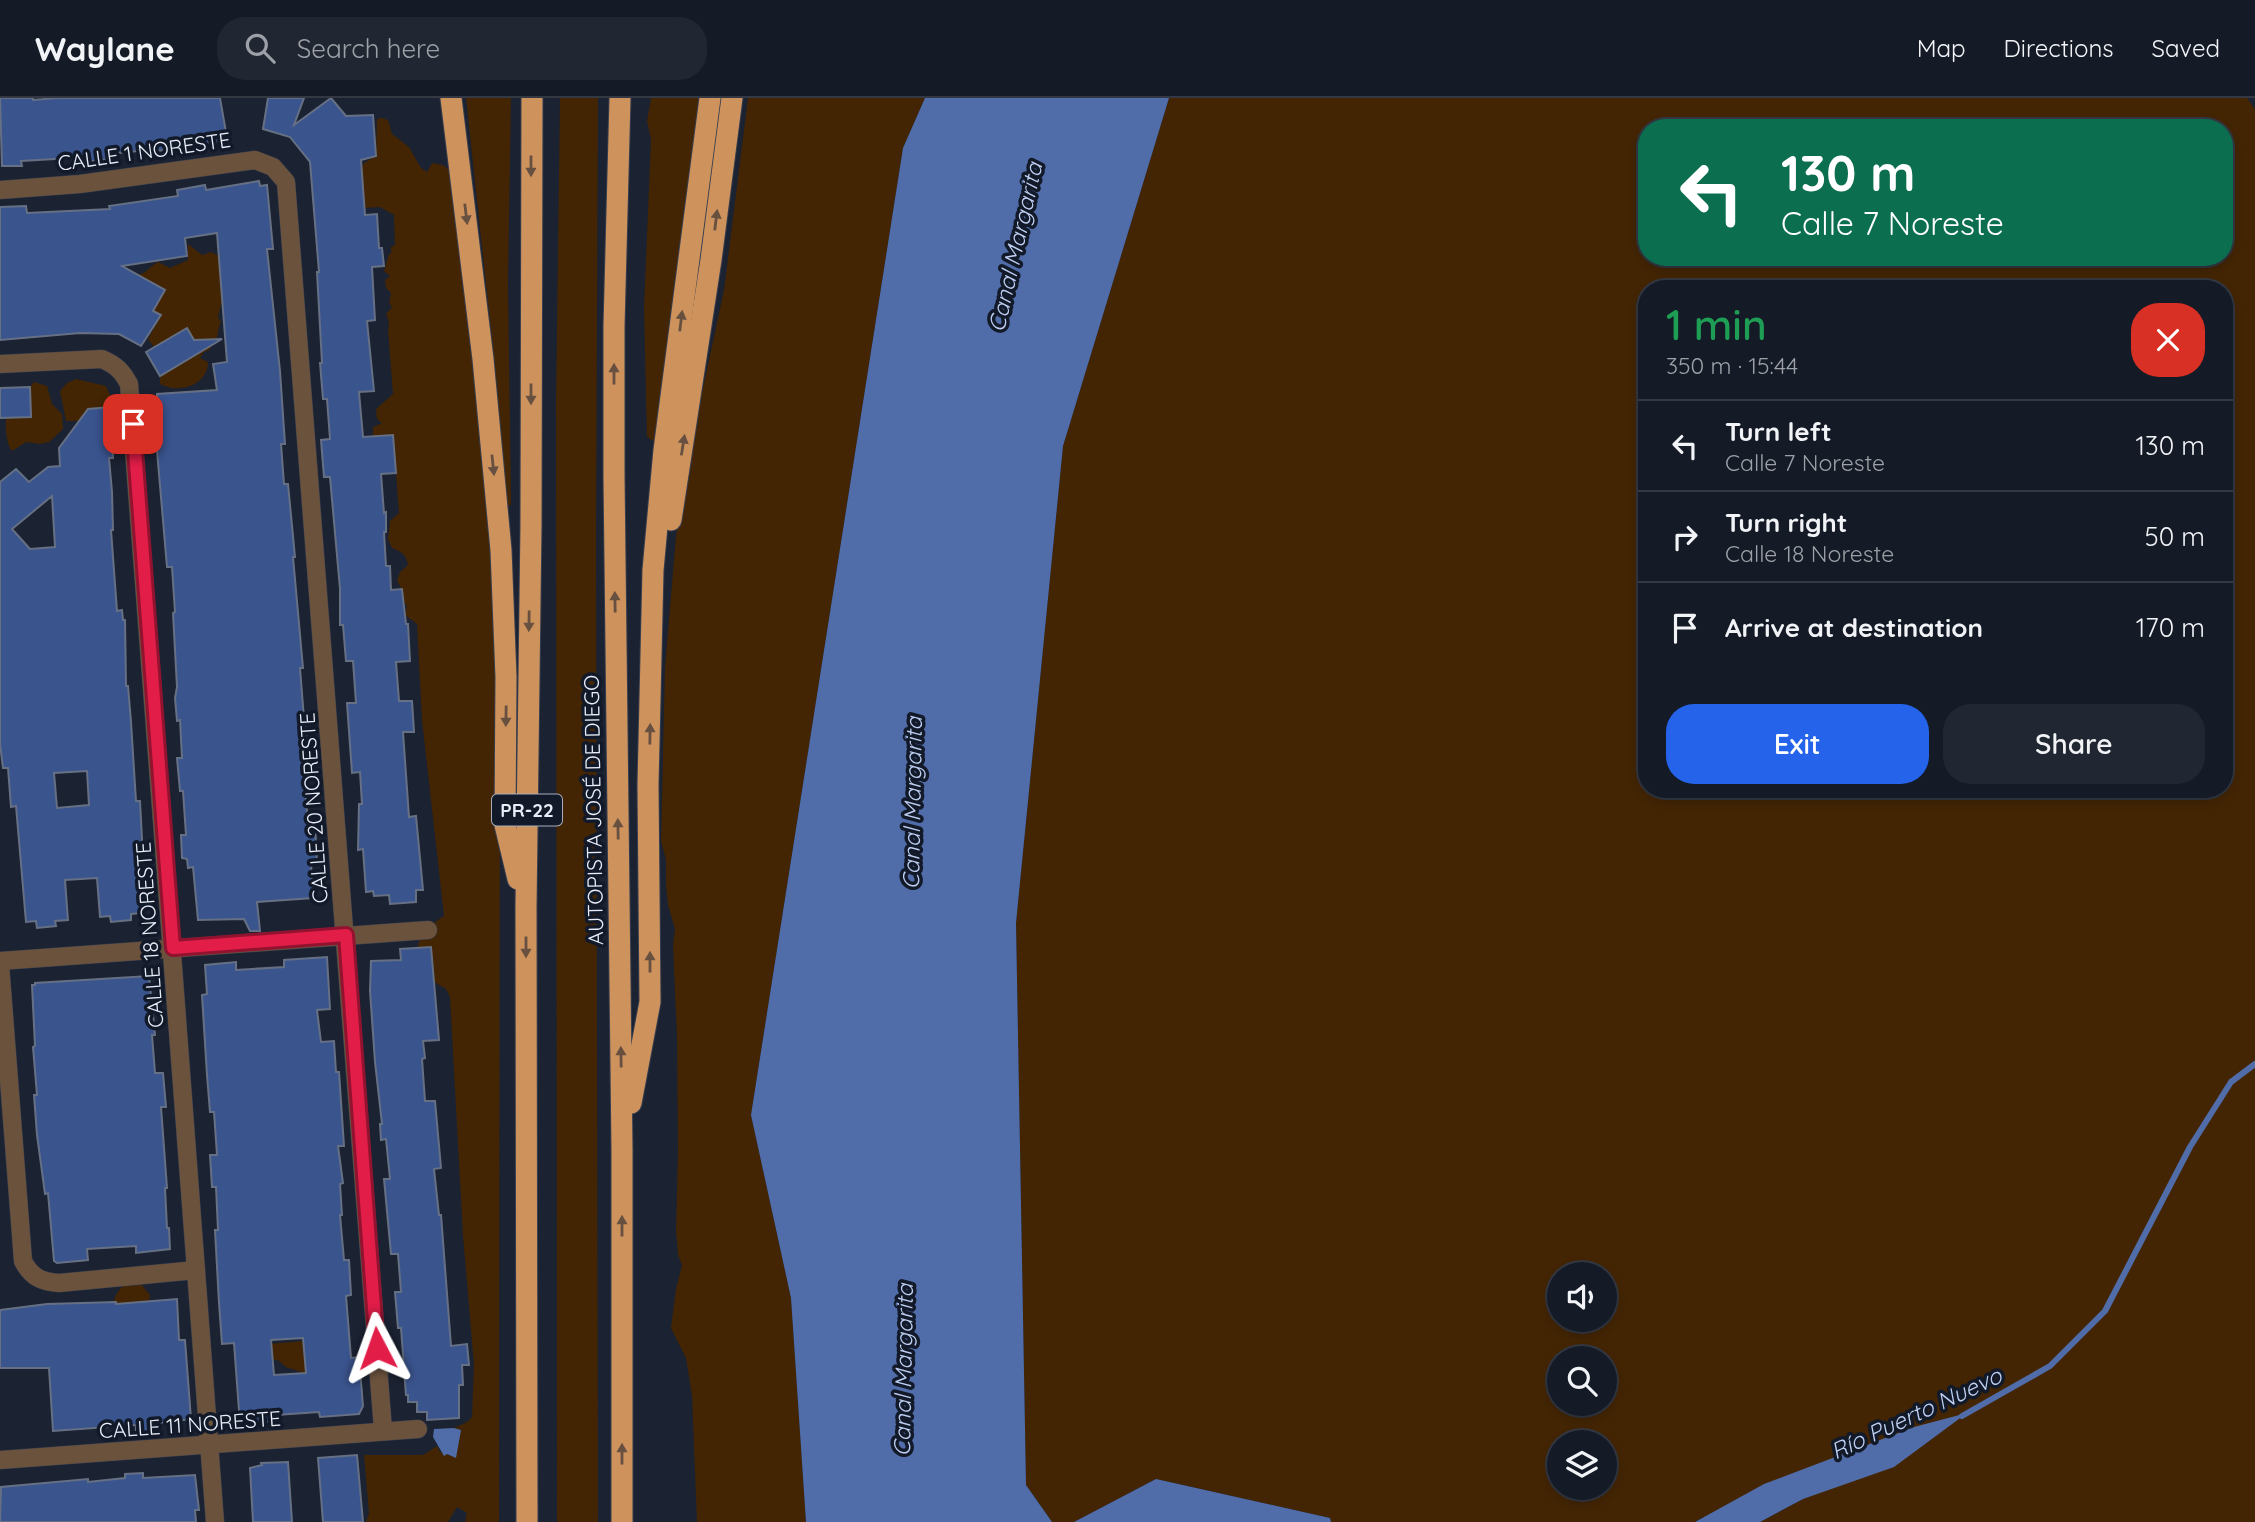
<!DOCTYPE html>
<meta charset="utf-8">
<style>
:root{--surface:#141a26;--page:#212732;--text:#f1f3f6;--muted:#9da1a7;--line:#333843;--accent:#2563eb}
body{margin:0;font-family:Quicksand,sans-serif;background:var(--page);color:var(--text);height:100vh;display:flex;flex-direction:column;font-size:26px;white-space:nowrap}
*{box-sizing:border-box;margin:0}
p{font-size:23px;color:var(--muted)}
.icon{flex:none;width:38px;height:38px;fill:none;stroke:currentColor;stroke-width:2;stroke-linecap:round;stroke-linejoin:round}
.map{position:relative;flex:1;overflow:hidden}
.side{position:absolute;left:1638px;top:182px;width:595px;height:518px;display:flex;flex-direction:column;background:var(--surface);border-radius:28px;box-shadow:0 4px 10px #0003,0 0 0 2px var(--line)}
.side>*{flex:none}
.guide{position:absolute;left:1638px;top:21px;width:595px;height:147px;border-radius:28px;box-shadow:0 4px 10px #0003,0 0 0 2px var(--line);background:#0b6e4f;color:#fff;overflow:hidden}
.controls{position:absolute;left:1547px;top:1164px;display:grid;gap:14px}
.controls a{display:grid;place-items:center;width:70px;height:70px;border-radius:50%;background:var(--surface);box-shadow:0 4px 10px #0003,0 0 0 2px var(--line);font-size:35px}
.pin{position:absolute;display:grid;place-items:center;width:60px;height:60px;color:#fff;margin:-30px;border-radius:14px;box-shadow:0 4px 10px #0006}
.me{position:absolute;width:77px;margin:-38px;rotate:356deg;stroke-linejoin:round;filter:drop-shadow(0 0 5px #0008)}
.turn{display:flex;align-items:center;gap:24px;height:147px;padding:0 28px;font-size:32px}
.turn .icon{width:91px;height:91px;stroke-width:2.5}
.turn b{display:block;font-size:49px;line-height:60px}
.round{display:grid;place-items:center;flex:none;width:74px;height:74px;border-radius:28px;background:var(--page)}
.head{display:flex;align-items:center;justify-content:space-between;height:119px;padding:0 28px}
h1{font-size:42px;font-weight:600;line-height:52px;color:#1e9e55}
.primary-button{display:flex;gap:14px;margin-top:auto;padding:14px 28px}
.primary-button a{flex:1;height:80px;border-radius:28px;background:var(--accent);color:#fff;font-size:28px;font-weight:600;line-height:80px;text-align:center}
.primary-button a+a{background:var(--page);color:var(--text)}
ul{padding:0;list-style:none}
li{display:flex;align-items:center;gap:21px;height:91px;padding:0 28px;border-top:2px solid var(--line)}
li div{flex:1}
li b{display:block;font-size:26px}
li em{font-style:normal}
header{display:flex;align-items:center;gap:42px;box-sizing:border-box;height:98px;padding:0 35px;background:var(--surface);border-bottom:2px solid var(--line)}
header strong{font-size:33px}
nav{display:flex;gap:38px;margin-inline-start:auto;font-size:24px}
.search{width:490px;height:63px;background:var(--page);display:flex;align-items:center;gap:18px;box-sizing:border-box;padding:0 24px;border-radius:28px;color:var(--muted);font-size:26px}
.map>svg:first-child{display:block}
.green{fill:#432504;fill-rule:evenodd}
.water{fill:#516da9}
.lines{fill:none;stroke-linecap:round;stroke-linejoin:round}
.stream{stroke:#516da9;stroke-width:6}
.building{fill:#3a548e;stroke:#667084;stroke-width:2;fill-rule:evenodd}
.minor-casing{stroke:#383e4e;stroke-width:19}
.motorway-casing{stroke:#383e4e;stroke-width:23}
.minor{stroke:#6a523d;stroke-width:18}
.motorway{stroke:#ce935d;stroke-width:21}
.oneway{fill:#675040}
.route-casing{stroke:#92132f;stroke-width:18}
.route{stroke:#e11d48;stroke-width:12}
.labels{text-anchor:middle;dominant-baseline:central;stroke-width:7;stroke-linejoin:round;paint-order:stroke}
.shield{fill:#121928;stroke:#a8adba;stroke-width:2}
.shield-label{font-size:19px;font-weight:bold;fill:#e8edf9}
.street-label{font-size:21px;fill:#e8edf9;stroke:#121928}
.water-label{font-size:23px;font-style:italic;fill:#becff2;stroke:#121928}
</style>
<header>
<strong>Waylane</strong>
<div class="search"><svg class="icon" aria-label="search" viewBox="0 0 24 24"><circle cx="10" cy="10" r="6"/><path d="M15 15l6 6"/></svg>Search here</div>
<nav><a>Map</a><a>Directions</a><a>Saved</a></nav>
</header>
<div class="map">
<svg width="2255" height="1424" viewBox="0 0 2255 1424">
<rect width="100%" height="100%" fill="#1b2232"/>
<g class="green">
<path d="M466,0h45l-3,185 3,222 -7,1 -7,-120z"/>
<path d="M560,0h38l-2,440 2,984h-41l-1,-1120z"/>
<path d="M651,0h49l-6,67 -5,8 -4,50 -28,220 -10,-6 -3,-129 7,-169 -4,-18z"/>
<path d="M748,0h177l-22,50 -152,967 40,183 15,224h-109l-5,-127 -6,-37 -15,-30 5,-39 6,-24 -4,-10 -2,-24 2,-80 -1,-114 -4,-92 2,-16 -7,-24 -2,-20v-25l-5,-19 4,-174 11,-131 15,-92 33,-154z"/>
<path d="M1169,0h1078l8,11v1413h-495l43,-23 -102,19 -6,4h-364l-1,-4 -174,-39 -82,43h-22l-26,-37 -10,-562 47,-477zM1647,30h577v129h-577zM1647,191h577v500h-577zM1559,1176h46v46h-46zM1559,1260h46v46h-46zM1559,1344h46v46h-46z"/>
<path d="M382,20l6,2 4,14 17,13 12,21 6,4 5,-9 11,2 11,9 17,134 29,353 -1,861h-34l2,-9 -10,-6 -9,15h-82l3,-9 -5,-58h59l14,-9 3,6 11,4 10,-26 -7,-2 13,-6 5,-5 2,-52 -11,-129 -13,-239 -4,-8 -15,-9 3,-4 -1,-7 -15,-21c1,-15 14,-24 26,-32l-22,-196 -5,-96 -12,-9 2,-9c-6,-4 -3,-17 -10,-25l3,-9 8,-7c-2,-11 -6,-13 -16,-17l-4,-9 2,-18 9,-8 -6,-78 -20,1v-9l9,-4 -5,-4 -1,-10 17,-15 -5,-64 1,-8 -3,-8 6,-7 -3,-4 2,-10 -5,-5 -1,-8 5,-4 -6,-5 5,-17h2v-7l4,-2 -1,-30 -14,-8 -16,1 -3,-38 3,-7 12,-7 1,-37z"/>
<path d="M188,146l14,11 9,-3 8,4 2,37 10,7 -9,1 -4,16 3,5c-3,5 -2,11 -5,17h-5l-1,11 -6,2 -4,6 8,4c0,24 -30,32 -48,22v-8l40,-25 -13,-23 -33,19 -6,-8 13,-24 -8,-4 12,-21 -43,-21 5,-1c19,13 16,2 31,-6l12,6 18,-8z"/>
<path d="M76,281l30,7 5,12 -6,14 -22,9h-17l-6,-30 7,-8z"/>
<path d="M34,284l13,4 5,18 10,10 1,15 -14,13 -9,2 -14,-2 -14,9c-9,-12 -6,-38 -4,-52l2,19 20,-1v-30z"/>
<path d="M134,1184l7,2 9,11 -1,7 -31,2 -5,-2c6,-13 7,-16 21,-20z"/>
<path d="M315,1242l4,68 -1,5c-12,-10 -13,-25 -14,-40l-18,-6 -8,-7h-7l-2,-16z"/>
</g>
<g class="water">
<path d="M925,0h244l-106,348 -47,477 10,562 26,37h-246l-15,-224 -40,-183 152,-967z"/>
<path d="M1967,1315l-73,54 -91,32 -43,23h-65l69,-38 150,-57z"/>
<path d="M454,1330l7,2 -5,28 -9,-4 -3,2 -11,-19 1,-8z"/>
<path d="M1156,1381l174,39 1,4h-257z"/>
</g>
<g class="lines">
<path class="stream" d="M1962,1318l88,-50 55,-55 85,-164 41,-65 24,-18"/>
</g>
<g class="building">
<path d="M0,0h33v2l24,-2h163l7,40h-8l1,3 -62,10 -1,-2 -47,5 1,5 -39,4v-5l-51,3 1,5h-20z"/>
<path d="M268,0h36l-10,27 37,-27 15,18 27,-1 3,41 -15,4 4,55 12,-1 2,34h3l2,18 -12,1 3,53 -8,1 7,70 -15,1 4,45 30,-2 3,38 -15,1 3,39 2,-1v20h-2l2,34h4l1,24 11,-1 4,35h2l2,37 -14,1 3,39h13l2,31h-11l6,85 7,-1 7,74h-7v12l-26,2 -1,-9 -15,1 -1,-5 -7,1 -3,-43 -5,1 1,-46h3l-2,-32 -8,1 -5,-70h9l-3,-42h-7l-3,-36h-3v-36l-10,-112h-6l-3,-37 9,-1 -3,-40h-4l-3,-36h2l-5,-91h2l-9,-110 -20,-25 -27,-8z"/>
<path d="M259,83l1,5 7,-1 6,64h-6l13,122 5,73h-4l3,40h4l7,73h-2l10,111h-3l6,76h-4l6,81 7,-1 2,39h-6l2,35 -56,4 3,29h-10l-6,-12 -46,1 -5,-53 -5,1 -1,-9 -5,-1 -1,-23h5l-3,-44h-3l-3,-33h5l-2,-38 -3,1 -2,-23 2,-11 -4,-74 2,-1 -3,-45h-5l-11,-128h2l-1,-45 60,-4 -4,-26 14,-2 -10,-129 -32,5 2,18 -65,10 43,24 -12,21 8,4 -20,31 -22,-12 -39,-1 -80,7v-133l26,-1 1,7 83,-4 -1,-3 69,-10 -1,-6 28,-5 1,5z"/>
<path d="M187,230l7,12 28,-1 -62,37 -14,-24z"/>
<path d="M30,289l1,30 -31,1v-30z"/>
<path d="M110,309l3,51h-4l3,34 1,38h-2l6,81 5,-1 1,10h2l1,66h2l3,36 5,79h4l2,38v12h-3l2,21h-4l4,41 -10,1v6l-20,2 -1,-6 -10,1 -3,-39 -32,2 3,40 -13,1 1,5 -19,2 -1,-7 -10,1 -10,-116 -5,1 -3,-39h-5l-3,-24v-262l16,-13 13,13 19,-15 12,-1 -1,-18 29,-39zM52,398l3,51 -25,2 -18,-20zM87,673l2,34 -32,3 -3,-35z"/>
<path d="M431,849l8,93 -16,1 2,17 -3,1 3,42h10l6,67 -7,1 5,46h2l10,131 16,-2 2,21h-7l1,20h-4v33l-32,2v-8h-10v-10h-9v-7h-2l-5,-67h-3l-3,-36h6l-3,-38h-7l-7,-75h6l-4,-40 -5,1 -1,-16h2l-7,-62 -5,-71 1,-30 30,-1 -1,-11z"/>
<path d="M327,859l3,52 -13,1 4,32 13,-1 2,31h3l5,74h-6l5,37 -3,1 2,31h-2l4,45h5l2,35 -5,1 5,62 8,-1 4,49 -4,8 -39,3 -1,-5 -43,3v6l-36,3 -6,-81 -12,1 -3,-41 -4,-73h3l-2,-43h-4l-2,-32h7l-3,-43h-4l-3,-37 -5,-80 5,-1 -2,-29 31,-3v8l48,-3v-7zM303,1240l3,35 -32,2 -3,-35z"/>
<path d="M149,878l6,59h-3l3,38h8l3,34h-5l6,81h-2l2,40h2l1,21 -34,4v-7l-49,3 1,11 -31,3 -3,-2 -6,-68 -3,1 -8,-59 -3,-40h3l-4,-48 2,-1 -3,-61h3v-2z"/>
<path d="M177,1201l2,41h6l6,79 -33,4 1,9 -23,1v-8l-83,6 -4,-63h-49v-58l47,-6 69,-2v2z"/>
<path d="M357,1357l6,67h-40l-5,-64z"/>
<path d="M288,1364l4,60h-39l-3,-54 12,-3 -1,-2z"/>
<path d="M143,1375v5l52,-3 4,35h-4l1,12h-196l1,-35 87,-8v3l37,-4v-4z"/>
</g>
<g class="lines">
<g class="minor-casing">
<g id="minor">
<path d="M0,92l80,-6 175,-24 18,7 13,15 97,1248"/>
<path d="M0,266l102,-5c14,6 20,12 27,25l86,1138"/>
<path d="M0,863l428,-31"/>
<path d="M0,866l23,297c8,16 19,21 36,22l137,-13"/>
<path d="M0,1362l418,-31"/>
</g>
</g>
<g class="motorway-casing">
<g id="motorway">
<path d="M451,0l32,261 18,191 5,127 -1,148 13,54"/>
<path d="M620,0l-6,228v150l8,674v372"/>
<path d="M671,422l40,-260 21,-162"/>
<path d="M631,1005l19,-101 -2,-217 5,-215 11,-120 46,-352"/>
<path d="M527,1424l-1,-615 5,-382 1,-427"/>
</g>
</g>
<use href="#minor" class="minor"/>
<use href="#motorway" class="motorway"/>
</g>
<defs><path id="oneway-solid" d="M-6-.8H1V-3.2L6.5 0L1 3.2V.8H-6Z" transform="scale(1.75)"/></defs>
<g class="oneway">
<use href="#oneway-solid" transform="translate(531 68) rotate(90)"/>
<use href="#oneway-solid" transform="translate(466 116) rotate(83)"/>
<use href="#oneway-solid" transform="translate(716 122) rotate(-83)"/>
<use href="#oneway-solid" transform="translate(681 223) rotate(-83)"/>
<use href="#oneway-solid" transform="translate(614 276) rotate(-90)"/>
<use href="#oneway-solid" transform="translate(531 296) rotate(90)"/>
<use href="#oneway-solid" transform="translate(683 347) rotate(-81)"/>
<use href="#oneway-solid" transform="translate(493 367) rotate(84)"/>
<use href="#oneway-solid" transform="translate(615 504) rotate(-91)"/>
<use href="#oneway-solid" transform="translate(529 523) rotate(91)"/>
<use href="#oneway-solid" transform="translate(506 618) rotate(91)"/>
<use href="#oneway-solid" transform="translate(650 636) rotate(-89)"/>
<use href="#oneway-solid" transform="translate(618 731) rotate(-91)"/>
<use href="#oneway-solid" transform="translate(526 849) rotate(90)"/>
<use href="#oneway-solid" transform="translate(650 864) rotate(-90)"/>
<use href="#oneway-solid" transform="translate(621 959) rotate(-91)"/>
<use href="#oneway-solid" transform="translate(622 1128) rotate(-90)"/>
<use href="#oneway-solid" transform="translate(622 1356) rotate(-90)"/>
</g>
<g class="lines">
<g class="route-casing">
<path id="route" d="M133,326l40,524 173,-13 31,413"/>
</g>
<use href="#route" class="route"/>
</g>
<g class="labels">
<rect class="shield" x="492" y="696.5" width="70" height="31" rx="5"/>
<g class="shield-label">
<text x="527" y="712">PR-22</text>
</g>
<g class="street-label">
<text transform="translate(144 53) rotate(-8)">CALLE 1 NORESTE</text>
<text transform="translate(313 710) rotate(-94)">CALLE 20 NORESTE</text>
<text transform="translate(593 712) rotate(-91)">AUTOPISTA JOSÉ DE DIEGO</text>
<text transform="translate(149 837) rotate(-94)">CALLE 18 NORESTE</text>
<text transform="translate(190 1326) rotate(-4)">CALLE 11 NORESTE</text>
</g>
<g class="water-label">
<text transform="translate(1015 149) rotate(-77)">Canal Margarita</text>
<text transform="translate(912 705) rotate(-89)">Canal Margarita</text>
<text transform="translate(903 1272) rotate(-89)">Canal Margarita</text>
<text transform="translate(1916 1315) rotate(-25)">Río Puerto Nuevo</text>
</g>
</g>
</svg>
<div class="controls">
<a><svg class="icon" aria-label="sound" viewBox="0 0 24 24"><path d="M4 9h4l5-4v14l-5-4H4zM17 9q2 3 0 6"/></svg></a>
<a><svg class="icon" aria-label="search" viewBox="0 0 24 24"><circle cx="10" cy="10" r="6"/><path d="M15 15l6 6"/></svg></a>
<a><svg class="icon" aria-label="layers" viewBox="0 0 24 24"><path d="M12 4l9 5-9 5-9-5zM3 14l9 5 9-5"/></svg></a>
</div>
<div class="pin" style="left:133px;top:326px;background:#d93025"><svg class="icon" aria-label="arrive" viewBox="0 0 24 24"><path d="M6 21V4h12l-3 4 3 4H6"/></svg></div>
<svg class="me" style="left:377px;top:1250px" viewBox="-20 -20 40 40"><path d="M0-17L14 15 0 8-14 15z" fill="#e11d48" stroke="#fff" stroke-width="4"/></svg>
<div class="guide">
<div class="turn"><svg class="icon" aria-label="left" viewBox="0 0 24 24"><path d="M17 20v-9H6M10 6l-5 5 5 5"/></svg><div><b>130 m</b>Calle 7 Noreste</div></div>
</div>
<section class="side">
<div class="head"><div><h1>1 min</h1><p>350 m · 15:44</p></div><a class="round" style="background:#d93025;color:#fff"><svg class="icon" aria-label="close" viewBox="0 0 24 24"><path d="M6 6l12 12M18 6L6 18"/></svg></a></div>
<ul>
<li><svg class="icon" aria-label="left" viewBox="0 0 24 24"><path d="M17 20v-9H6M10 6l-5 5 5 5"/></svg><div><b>Turn left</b><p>Calle 7 Noreste</p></div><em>130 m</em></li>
<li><svg class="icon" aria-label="right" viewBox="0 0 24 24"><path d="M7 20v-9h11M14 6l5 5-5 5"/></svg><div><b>Turn right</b><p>Calle 18 Noreste</p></div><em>50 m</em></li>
<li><svg class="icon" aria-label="arrive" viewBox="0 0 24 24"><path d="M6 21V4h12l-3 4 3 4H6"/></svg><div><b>Arrive at destination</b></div><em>170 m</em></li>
</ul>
<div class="primary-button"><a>Exit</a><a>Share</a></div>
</section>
</div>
